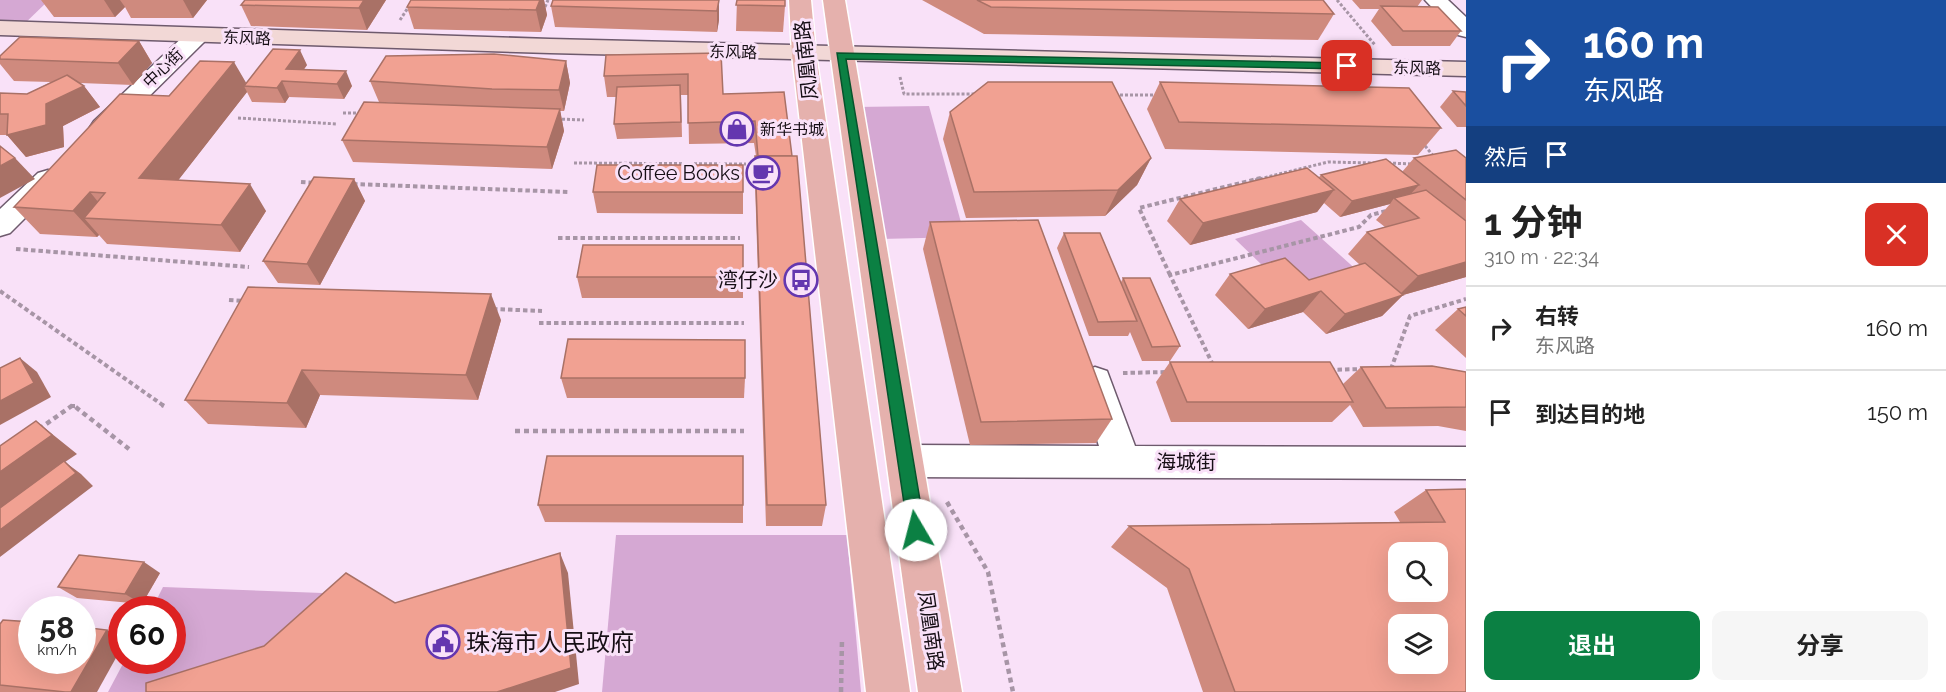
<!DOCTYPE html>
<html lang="zh">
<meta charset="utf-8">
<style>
:root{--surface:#fff;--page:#f6f6f6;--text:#222;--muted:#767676;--line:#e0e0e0;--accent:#0b8043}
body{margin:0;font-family:Raleway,"Noto Sans SC",sans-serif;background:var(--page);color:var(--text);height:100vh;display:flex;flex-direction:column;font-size:22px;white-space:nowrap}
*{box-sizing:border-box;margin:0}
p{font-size:20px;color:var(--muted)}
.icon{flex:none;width:33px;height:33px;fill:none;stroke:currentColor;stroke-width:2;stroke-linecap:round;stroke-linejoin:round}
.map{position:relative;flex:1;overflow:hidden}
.drawer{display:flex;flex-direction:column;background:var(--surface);width:480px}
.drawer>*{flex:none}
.hud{background:#1a4fa0;color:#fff;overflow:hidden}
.controls{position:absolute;left:1388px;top:542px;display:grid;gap:12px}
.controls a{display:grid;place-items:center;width:60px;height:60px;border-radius:12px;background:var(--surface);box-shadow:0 6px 24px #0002;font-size:30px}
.speed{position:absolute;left:18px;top:596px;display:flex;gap:12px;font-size:30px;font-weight:700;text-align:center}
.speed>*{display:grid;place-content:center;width:78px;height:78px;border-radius:50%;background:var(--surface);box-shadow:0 6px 24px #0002;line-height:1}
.speed small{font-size:15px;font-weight:400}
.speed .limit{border:9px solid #d22;background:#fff;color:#111}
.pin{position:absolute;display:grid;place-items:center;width:51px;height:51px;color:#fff;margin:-26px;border-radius:12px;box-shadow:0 3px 9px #0006}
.me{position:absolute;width:66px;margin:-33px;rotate:352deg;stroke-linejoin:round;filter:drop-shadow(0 0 4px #0008)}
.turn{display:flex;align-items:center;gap:21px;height:126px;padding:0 18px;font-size:27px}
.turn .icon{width:78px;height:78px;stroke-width:2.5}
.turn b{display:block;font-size:42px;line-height:51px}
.then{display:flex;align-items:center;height:57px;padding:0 18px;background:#0003;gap:12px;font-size:22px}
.round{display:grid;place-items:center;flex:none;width:63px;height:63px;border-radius:12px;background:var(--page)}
.overview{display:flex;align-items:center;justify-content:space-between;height:102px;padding:0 18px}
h1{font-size:36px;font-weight:700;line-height:45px}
.primary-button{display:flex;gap:12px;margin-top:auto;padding:12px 18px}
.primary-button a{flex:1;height:69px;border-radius:12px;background:var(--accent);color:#fff;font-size:24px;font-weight:700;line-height:69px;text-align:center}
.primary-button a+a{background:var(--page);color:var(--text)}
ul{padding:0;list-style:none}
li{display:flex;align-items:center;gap:18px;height:84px;padding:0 18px;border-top:2px solid var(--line)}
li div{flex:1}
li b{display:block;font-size:22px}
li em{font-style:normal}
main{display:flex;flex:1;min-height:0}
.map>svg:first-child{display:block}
.green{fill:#d5a8d3}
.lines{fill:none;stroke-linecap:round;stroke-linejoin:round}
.street-casing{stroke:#6e5a6d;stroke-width:3}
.secondary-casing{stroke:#6e5a6d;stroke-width:3}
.primary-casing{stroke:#fff;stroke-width:3}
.path-far2{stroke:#a795a6;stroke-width:3;stroke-dasharray:3 2;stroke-linecap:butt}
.path-far1{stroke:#a795a6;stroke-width:4;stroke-dasharray:4.5 3;stroke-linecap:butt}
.path{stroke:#a795a6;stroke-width:4.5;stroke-dasharray:5 4;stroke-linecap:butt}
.street{fill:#fff;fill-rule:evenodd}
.secondary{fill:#f2d8d6;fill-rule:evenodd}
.primary{fill:#e5b1ad;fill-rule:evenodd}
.wall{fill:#cf8a7e}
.shaded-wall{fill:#a97166}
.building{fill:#f1a192;stroke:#a97166;stroke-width:1.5;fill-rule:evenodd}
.route{fill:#0b8043;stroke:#07532c;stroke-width:1.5}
.labels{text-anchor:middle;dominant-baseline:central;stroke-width:6;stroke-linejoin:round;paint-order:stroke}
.far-street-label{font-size:16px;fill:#160e15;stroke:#f9e1f8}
.far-poi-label{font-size:16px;fill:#160e15;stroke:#f9e1f8;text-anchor:start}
.street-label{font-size:20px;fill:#160e15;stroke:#f9e1f8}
.poi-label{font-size:20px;fill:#160e15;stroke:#f9e1f8;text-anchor:end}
.near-poi-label{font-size:24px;fill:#160e15;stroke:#f9e1f8;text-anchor:start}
</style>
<main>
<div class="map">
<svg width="1466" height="692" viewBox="0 0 1466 692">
<rect width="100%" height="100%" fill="#f9e1f8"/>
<g class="green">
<path d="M0,0h49l-29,28 -20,-1z"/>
<path d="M929,106l36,131 -85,2 -25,-132z"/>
<path d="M1301,220l59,53 -68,21 -57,-55z"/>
<path d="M616,535h231l14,157h-259z"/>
<path d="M163,587l187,7 -67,57 -117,41h-58l17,-32h47v-51h-20z"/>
</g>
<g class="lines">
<g class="street-casing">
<g id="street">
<path d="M1425,0h23l18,17v20l-8,-2z"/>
<path d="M197,29l8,2 3,5 -3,5 -93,92 -9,2 -9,-2 -4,-6 4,-6 95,-90z"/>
<path d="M48,170l10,3 4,6 -4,6 -48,48 -10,3v-27l38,-36z"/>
<path d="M1095,367l12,4 28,75 331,1v32l-560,-2 -13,-5 -5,-11 5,-11 13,-5 193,1 -21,-65 5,-10z"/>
</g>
</g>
<g class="secondary-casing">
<path id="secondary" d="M0,21l550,18 916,23v14l-916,-23 -550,-18z"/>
</g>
<g class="primary-casing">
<g id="primary">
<path d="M789,0h22l5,54 94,638h-44l-74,-638z"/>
<path d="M823,0h22l117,692h-44z"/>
</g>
</g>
<g class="path-far2">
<path d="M1337,0l38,45"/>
<path d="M545,7l3,-7"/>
<path d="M400,20l13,-20"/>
<path d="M900,77l4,17h71"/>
<path d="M1115,95h43"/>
<path d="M343,113h17"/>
<path d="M238,118l99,6"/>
<path d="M557,119l27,1"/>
<path d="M1422,142l12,15"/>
<path d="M574,163l172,1"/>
<path d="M1388,163l26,1"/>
<path d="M1255,180l73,-18 47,1"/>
</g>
<g class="path-far1">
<path d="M301,182l14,1"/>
<path d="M353,184l215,8"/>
<path d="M558,238h182"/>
<path d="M16,249l233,18"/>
<path d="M1170,275l-31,-67 122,-30"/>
<path d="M0,291l164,115"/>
<path d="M229,300l14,1"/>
<path d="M493,309l49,2"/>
<path d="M539,323h205"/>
<path d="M1213,365l-43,-90 189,-48 12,-12 15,-4"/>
<path d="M1391,369l19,-53 56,-17"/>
<path d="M1330,370l31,-1"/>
<path d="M1123,373l43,-1"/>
<path d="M71,406h4"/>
</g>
<g class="path">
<path d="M162,405l2,1"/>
<path d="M39,429l34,-24 56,44"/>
<path d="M515,431h229"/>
<path d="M947,502l41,70 25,120"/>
<path d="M841,692l1,-53"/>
</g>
<use href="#street" class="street"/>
<use href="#secondary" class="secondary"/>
<use href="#primary" class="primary"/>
</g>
<g class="wall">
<path d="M41,0h166l-14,18h-62l-6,-11 -10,10h-61z"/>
<path d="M245,0h141l-19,30 -116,-4 -10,-21z"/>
<path d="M411,0h133l3,15 -6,17 -127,-3 -7,-22z"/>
<path d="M719,0v20l-2,12 -162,-5 -4,-21z"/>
<path d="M737,0l48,6 -2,26 -47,-1z"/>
<path d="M922,0h401l11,14 -16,26 -334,-6z"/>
<path d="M1352,0h70l-5,7 44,24 -11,15h-58l-21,-25 8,-12h-19z"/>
<path d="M139,41l13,22 -19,22 -53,-2 4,3 16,21 -37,19 1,21 -38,10 -19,-22h-7v-42l27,1 24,-12 -37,-1 -14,-17v-8z"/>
<path d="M721,53l2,41 61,-2 42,413 -4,21h-56l-11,-343 1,-27 -2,-13 -65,1 -1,-49h-7l1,42 -65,2 -3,-15 2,-27h-9l-3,-21z"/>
<path d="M566,61l4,22 -6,28h-4l4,20 -12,38 -199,-7 -11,-22 53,-37 -16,-1 -9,-21z"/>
<path d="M307,65l-3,4 48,17 -8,13 -55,-2 -4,6 -33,-1 -5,-10 -69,88 88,31 -26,41 -133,-8 -8,-9 -2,2 -57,-3 -26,-27 232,-123z"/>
<path d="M1160,82l281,46 -23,27 -253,-6 -18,-40z"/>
<path d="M1453,91l13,1v35h-9l-17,-20z"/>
<path d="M950,112l201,46 -14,27 -32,31 -139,2 -23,-79z"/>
<path d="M1414,158h52v119l-63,18 -21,21 -56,18 -23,-22 -55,17 -33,-34 15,-21 79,6 51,-15 -12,-11 19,-22 18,-5 -9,-7 14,-16 -50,13 -16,-14 -7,9 -127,33 -23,-24 13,-22 138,-21 3,-3 81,-3z"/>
<path d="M743,165v49l-146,-1 -4,-21z"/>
<path d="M354,179l11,22 -45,84 -42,-2 -15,-22z"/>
<path d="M930,222l182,197 -16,24 -126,2 -47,-196z"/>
<path d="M1064,233l57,49 2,-4 57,68 -10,15h-28l-12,-29 -2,4h-39l-32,-88z"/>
<path d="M577,277h166v21h-161z"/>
<path d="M1466,307v51l-31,-28 23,-21z"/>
<path d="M501,320l-23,80 -158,-5 -14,33 -98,-4 -23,-24z"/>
<path d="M1170,362l173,22 18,-17 105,5v59l-28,-5 -75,1 -13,-22 -18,17h-161l-15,-40z"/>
<path d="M561,378h184l-1,20h-177z"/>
<path d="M1466,489v203h-263l-36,-104 -56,-41 18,-21 271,-4 -6,-10 32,-22z"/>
<path d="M538,505h205v18l-198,-1z"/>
<path d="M160,573l-18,31 -65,-6 -19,-11z"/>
<path d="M0,624l97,68h-97z"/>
</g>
<g class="shaded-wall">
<path d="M104,0h16l5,7 -10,10z"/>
<path d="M183,0h24l-14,18z"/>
<path d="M364,0h22l-19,30 -8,-22z"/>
<path d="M540,0h4l3,15 -6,17 -5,-22z"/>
<path d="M719,0v20l-2,12v-21z"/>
<path d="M139,41l13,22 -19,22 -15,-22z"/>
<path d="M300,50l7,15 -12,17 -9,-13z"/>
<path d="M566,61l4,22 -6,28 -5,-21z"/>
<path d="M234,62l14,24h-4l3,6 -88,113 -20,-27z"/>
<path d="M346,71l6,15 -8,13 -7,-15z"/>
<path d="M282,81l7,16 -4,6 -8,-15z"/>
<path d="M84,86l16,21 -37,19 1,21 -38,10 -19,-22 39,-31z"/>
<path d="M560,109l4,22 -12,38 -5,-22z"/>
<path d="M15,158l20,21 -35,19v-32z"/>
<path d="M1151,158l-14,27 -32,31 13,-26z"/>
<path d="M354,179l11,22 -45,84 -13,-21z"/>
<path d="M250,184l16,27 -26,41 -19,-27z"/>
<path d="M1419,185l-14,15 -11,-2 -4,6 -50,13 12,-16z"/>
<path d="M1334,190l-17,22 -127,33 13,-22z"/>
<path d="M90,192l22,27 -28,-1 15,17 -2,2 -24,-26z"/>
<path d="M1466,262v15l-63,18 -21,21 -56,18 19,-20 52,-17 21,-21z"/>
<path d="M1321,291l-18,21 -55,17 17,-20z"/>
<path d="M491,294l10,26 -23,80 -12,-25z"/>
<path d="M20,358l17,14 14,25 -51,28v-24z"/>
<path d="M302,370l18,25 -14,33 -19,-25z"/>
<path d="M36,421l41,33 -12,8 16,12 12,12 -93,71v-85z"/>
<path d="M560,553l8,20 11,111 -24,8h-58z"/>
<path d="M144,562l16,11 -18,31 -17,-10z"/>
<path d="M107,630l15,7v10l-25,45h-26z"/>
</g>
<g class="building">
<path d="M245,0h119l-5,8 -118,-3z"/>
<path d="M411,0h129l-4,10 -129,-3z"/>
<path d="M553,0h166l-2,11 -166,-5z"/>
<path d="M737,0h48v6l-49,-1z"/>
<path d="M977,0h346l11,14 -343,-7z"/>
<path d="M1381,6l57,1 23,24h-58z"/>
<path d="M20,37l119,4 -21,22 -118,-4v-3z"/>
<path d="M273,49l27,1 -14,19 60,2 -9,13 -55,-3 -5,7 -33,-2z"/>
<path d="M721,53l2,41 61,-2 8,64h-34l-3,-35 -67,2v-49l-84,2 2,-21z"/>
<path d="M494,54l72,7 -7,29 -67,-1 -122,-8 16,-25z"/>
<path d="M200,61l34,1 -95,116 111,6 -29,41 -137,-7 21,-25 -15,-1 -17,19 -59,-4 106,-113 49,2z"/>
<path d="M67,75l17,11 -38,18v21l-39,10 1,-21h-8v-21l27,1z"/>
<path d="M988,82h124l39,76 -33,32 -144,2 -24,-80z"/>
<path d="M1160,82l249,6 32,40 -262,-6z"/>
<path d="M680,85l1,37 -67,2 3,-37z"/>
<path d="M1453,91l13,1v14z"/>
<path d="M364,102l196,7 -13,38 -205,-7z"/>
<path d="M0,146l15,12 -15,8z"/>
<path d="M1456,150l10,8v42l-52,-42z"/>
<path d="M755,156h42l29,349h-59z"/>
<path d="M1386,159l33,26 -67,16 -31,-26z"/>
<path d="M597,165h146v27h-150z"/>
<path d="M1307,168l27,22 -131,33 -23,-24z"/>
<path d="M314,177l40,2 -47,85 -44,-3z"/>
<path d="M1426,190l40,31v41l-48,14 -51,-44 52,-14 -25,-20z"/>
<path d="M1038,220l74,199 -131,3 -51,-200z"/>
<path d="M1064,233h36l37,88 -39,1z"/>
<path d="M583,245h160v32h-166z"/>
<path d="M1285,258l24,22 56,-17 38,32 -58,19 -24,-23 -56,18 -35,-35z"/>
<path d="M1123,278h27l30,68 -28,1z"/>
<path d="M248,287l243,7 -25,81 -164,-5 -15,33 -102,-3z"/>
<path d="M1466,307v9l-8,-7z"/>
<path d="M568,339l177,1v38h-184z"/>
<path d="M20,358l14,25 -34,18v-33z"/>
<path d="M1170,362h160l23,40h-166z"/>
<path d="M1432,366l34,6v35l-80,1 -25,-41z"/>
<path d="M36,421l16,14 -52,37v-26z"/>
<path d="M547,456h196v49h-205z"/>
<path d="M64,461l12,12 -76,57v-22z"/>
<path d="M1466,489v203h-231l-46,-123 -60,-43 316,-4 -19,-32zM1398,552h39v39h-39zM1398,624h39v39h-39z"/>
<path d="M560,553l11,115 -74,24h-351v-9l118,-37 82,-73 49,30z"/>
<path d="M79,555l65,7 -19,32 -67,-7z"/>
<path d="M3,620l29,2v38h50v-33l25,3 -36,62h-6l-65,-7v-61z"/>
</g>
<path class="route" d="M837,53l510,10 5,3 -5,3 -501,-10 79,471 -3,5 -6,3 -5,-3 -3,-5z"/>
<defs>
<g id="shop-ring" transform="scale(1.725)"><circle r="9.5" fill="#f9e1f8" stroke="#6437af" stroke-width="1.5"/><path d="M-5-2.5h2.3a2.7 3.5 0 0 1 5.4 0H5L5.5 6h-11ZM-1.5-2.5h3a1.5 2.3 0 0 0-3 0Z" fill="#6437af"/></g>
<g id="cafe-ring" transform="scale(1.725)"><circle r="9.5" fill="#f9e1f8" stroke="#6437af" stroke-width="1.5"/><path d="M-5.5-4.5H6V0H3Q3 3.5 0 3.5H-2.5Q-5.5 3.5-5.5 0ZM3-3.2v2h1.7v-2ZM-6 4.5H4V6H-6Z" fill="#6437af"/></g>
<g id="bus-ring" transform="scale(1.725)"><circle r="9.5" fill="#f9e1f8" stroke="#6437af" stroke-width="1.5"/><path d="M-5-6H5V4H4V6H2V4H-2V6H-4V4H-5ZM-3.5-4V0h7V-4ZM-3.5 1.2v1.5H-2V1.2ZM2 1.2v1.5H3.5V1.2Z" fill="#6437af"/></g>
<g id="civic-ring" transform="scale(1.725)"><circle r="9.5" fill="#f9e1f8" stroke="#6437af" stroke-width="1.5"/><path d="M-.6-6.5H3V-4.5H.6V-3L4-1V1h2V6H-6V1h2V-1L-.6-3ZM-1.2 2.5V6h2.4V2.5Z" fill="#6437af"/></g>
</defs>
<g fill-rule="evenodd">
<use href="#shop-ring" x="737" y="129"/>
<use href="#cafe-ring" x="763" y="173"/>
<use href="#bus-ring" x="801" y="280"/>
<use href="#civic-ring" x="443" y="642"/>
</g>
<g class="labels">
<g class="far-street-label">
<text transform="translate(247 38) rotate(2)">东风路</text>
<text transform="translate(733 52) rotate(1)">东风路</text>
<text transform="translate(163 68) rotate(-44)">中心街</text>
<text transform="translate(1417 68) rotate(1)">东风路</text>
</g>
<g class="far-poi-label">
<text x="760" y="129">新华书城</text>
</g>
<g class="street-label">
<text transform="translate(806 60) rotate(-96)">凤凰南路</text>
<text x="1186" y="462">海城街</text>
<text transform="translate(931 631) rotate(82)">凤凰南路</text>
</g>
<g class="poi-label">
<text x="740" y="173">Coffee Books</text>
<text x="778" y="280">湾仔沙</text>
</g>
<g class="near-poi-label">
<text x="466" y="642">珠海市人民政府</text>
</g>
</g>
</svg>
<div class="controls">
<a><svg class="icon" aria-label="search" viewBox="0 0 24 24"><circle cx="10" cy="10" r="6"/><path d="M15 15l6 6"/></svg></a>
<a><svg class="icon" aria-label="layers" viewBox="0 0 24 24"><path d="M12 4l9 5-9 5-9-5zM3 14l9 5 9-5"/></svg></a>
</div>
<div class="speed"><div>58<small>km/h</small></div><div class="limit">60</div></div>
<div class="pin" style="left:1347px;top:66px;background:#d93025"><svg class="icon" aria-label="arrive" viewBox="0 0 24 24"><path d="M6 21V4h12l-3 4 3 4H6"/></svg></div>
<svg class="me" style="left:916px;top:530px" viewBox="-20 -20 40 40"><circle r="19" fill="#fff"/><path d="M0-13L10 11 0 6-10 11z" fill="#0b8043"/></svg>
</div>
<section class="drawer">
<div class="hud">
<div class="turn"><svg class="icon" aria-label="right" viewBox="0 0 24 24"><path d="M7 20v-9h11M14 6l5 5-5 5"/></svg><div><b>160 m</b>东风路</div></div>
<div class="then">然后<svg class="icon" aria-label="arrive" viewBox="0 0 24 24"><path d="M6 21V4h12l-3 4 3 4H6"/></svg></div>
</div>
<div class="overview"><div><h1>1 分钟</h1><p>310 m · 22:34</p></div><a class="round" style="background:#d93025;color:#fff"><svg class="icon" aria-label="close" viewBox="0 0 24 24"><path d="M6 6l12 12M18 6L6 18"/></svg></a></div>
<ul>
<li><svg class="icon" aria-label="right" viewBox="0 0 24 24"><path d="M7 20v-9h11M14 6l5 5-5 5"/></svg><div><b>右转</b><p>东风路</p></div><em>160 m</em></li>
<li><svg class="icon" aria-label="arrive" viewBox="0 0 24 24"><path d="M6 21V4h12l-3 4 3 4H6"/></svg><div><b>到达目的地</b></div><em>150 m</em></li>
</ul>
<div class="primary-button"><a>退出</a><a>分享</a></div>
</section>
</main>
